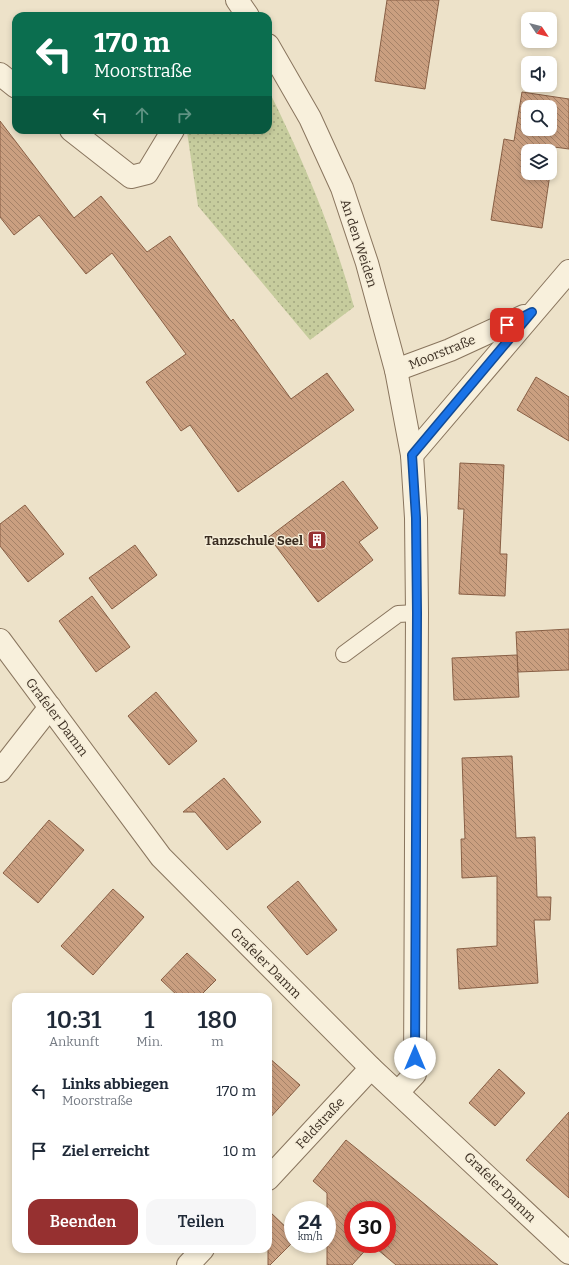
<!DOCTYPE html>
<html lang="de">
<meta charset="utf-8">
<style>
:root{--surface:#fff;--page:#f6f6f7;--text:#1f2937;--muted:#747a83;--accent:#963030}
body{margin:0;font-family:Bitter,serif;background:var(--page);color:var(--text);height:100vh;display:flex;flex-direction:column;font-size:15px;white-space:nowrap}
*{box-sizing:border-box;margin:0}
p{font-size:13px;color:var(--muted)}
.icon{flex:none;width:22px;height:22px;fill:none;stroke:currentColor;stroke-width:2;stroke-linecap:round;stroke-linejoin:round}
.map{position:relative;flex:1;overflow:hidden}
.panel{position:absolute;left:12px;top:993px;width:260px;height:260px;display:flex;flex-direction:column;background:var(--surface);border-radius:12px;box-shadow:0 2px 6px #0003}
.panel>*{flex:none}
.top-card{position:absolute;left:12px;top:12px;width:260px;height:122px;border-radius:12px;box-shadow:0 2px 6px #0003;background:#0b6e4f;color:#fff;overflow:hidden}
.needle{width:26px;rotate:125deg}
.controls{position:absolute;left:521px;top:12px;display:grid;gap:8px}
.controls a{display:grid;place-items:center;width:36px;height:36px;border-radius:8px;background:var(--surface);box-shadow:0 2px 6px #0003;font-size:20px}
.speed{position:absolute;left:284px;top:1201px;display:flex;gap:8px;font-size:20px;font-weight:700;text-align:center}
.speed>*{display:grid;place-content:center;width:52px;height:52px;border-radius:50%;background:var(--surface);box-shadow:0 2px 6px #0003;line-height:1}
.speed small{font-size:10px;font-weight:400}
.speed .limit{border:6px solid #d22;background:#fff;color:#111}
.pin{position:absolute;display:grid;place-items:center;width:34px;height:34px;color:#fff;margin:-17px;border-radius:8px;box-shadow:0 2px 6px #0006}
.me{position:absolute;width:44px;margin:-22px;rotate:0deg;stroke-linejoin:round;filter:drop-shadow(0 0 3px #0008)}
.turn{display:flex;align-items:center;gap:14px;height:84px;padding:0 16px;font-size:18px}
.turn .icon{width:52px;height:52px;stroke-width:2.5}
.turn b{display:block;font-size:28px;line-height:34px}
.lanes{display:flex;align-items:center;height:38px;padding:0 16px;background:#0003;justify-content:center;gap:20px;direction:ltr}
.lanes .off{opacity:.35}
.eta{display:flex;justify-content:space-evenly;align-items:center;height:68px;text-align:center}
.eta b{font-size:24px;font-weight:600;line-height:28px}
.button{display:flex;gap:8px;margin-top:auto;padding:8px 16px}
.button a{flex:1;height:46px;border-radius:12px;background:var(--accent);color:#fff;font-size:16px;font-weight:600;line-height:46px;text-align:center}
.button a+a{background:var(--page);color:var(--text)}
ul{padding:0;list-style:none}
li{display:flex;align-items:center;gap:12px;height:60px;padding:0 16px}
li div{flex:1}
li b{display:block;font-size:15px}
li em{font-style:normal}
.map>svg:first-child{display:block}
.grass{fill:url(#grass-dots)}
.building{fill:url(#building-back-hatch);stroke:#885f45;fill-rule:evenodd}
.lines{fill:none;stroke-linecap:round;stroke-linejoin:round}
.service-casing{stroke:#89755e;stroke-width:18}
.minor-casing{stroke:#89755e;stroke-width:24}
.service{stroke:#f8f0dc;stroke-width:16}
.minor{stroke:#f8f0dc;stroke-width:22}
.route-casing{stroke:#114b97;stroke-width:10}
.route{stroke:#1a73e8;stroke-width:7}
.labels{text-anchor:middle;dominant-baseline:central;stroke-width:3;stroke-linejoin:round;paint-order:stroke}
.street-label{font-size:13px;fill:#3a2d21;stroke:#f5edd8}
.poi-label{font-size:13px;font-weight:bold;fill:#3a2d21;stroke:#f5edd8;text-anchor:end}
</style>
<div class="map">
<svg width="569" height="1265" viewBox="0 0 569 1265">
<defs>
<pattern id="grass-dots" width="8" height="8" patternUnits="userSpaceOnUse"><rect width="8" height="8" fill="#c6cc9d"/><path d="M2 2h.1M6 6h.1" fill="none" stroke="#a2a680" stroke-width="1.8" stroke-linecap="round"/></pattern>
<pattern id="building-back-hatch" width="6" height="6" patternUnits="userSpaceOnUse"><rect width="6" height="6" fill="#ca9f80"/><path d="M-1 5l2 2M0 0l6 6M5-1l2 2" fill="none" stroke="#a58268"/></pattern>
</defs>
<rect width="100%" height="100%" fill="#ede2c9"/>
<path class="grass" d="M268,89c36,73 64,139 86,218l-44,33 -112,-134 -11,-74 4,-2h77z"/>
<g class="building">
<path d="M387,0h52l-14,89 -50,-8z"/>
<path d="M522,92l47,7v50l-15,-2 -12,81 -51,-8 13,-81 10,2zM528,107h22v22h-22zM528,151h22v22h-22z"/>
<path d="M0,121l74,97 27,-22 46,56 23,-16 61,85 2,-2 58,80 36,-26 27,37 -116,82 -48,-67 -9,6 -35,-49 40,-28 -74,-101 -26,21 -47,-59 -25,20 -14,-18z"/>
<path d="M536,377l33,20v44l-52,-31z"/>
<path d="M460,463l44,2 -4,89h7l-2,42 -46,-2 5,-85h-6z"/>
<path d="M343,481l35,47 -19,14 14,18 -55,42 -49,-65z"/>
<path d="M25,505l39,49 -36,28 -28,-36v-22z"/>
<path d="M135,545l22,30 -45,34 -23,-31z"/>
<path d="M92,596l38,51 -34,25 -37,-51z"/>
<path d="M569,629v41l-51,2 -2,-40z"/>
<path d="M517,655l2,42 -65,3 -2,-42z"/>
<path d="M156,692l41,49 -28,24 -41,-49z"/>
<path d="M512,756l4,82 19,-1 2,60h14l-1,23h-16l4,63 -79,6 -2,-40 40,-3v-70l-35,2 -1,-39h4l-3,-81z"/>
<path d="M224,778l37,44 -34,28 -32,-38h-12z"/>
<path d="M49,820l35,30 -46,53 -35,-30z"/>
<path d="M298,881l39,49 -30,25 -40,-48z"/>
<path d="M113,889l31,28 -51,58 -32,-29z"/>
<path d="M187,953l29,27 -17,17h-20l-18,-17z"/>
<path d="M268,1057l32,28 -32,35z"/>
<path d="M499,1069l26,24 -30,33 -26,-23z"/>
<path d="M569,1112v86l-43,-38z"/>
<path d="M346,1140l69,56 83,69h-102l-25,-21 -19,21h-25v-72l-14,-12zM353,1210h34v34h-34z"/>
<path d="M268,1210l25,24v8l-23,23h-2z"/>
</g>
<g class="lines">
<g class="service-casing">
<path id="service" d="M344,654l54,-40 19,-1"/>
</g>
<g class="minor-casing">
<g id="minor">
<path d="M237,0l11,16"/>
<path d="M268,45l42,73 32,70 25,75 29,107 16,85 4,63 1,95 -2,461 -17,18"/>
<path d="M0,74l16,13"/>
<path d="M71,130l60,47 16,-4 26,-43"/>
<path d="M396,370l54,-20 74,-34"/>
<path d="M412,455l157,-184"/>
<path d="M0,640l161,217 210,211 198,185"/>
<path d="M0,771l50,-64"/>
<path d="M268,1179l103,-111"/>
<path d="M188,1265l15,-16"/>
</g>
</g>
<use href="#service" class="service"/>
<use href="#minor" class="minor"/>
</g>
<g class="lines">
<g class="route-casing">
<path id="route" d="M415,1058l2,-445 -1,-95 -4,-63 120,-143 -25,13"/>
</g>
<use href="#route" class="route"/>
</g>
<defs>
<g id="building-square" transform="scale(1)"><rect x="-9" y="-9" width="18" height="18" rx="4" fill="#963030" stroke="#f5edd8"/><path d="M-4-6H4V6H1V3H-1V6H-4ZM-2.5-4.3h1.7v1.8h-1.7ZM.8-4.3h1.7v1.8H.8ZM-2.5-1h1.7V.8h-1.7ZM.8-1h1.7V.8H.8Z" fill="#fff"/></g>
</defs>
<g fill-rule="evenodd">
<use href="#building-square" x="317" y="540"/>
</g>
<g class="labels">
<g class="street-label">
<text transform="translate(359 243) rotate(72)">An den Weiden</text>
<text transform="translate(442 352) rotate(-22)">Moorstraße</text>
<text transform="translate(57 717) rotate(53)">Grafeler Damm</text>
<text transform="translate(266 963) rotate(45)">Grafeler Damm</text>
<text transform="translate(320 1123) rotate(-47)">Feldstraße</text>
<text transform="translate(500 1187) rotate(44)">Grafeler Damm</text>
</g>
<g class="poi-label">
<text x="303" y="540">Tanzschule Seel</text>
</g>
</g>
</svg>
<div class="controls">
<a><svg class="needle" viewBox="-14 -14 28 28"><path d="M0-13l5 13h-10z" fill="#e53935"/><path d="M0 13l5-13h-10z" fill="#747a83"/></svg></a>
<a><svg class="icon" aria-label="sound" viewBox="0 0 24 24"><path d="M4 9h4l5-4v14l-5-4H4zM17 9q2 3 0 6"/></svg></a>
<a><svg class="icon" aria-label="search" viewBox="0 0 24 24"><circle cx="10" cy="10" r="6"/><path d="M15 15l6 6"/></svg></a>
<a><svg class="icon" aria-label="layers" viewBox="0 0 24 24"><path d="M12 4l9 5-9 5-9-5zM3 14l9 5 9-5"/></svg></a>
</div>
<div class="speed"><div>24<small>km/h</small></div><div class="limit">30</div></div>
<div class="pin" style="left:507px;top:325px;background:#d93025"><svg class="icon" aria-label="arrive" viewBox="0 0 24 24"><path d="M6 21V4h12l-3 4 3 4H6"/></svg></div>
<svg class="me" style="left:415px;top:1058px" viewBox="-20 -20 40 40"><circle r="19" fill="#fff"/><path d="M0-13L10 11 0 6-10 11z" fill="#1a73e8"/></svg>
<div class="top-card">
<div class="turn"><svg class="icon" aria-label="left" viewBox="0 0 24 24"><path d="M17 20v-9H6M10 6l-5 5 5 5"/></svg><div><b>170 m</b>Moorstraße</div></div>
<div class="lanes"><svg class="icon" aria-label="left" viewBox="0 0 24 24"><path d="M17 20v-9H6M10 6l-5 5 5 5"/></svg><svg class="icon off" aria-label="ahead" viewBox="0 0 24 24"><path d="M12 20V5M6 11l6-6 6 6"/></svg><svg class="icon off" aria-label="right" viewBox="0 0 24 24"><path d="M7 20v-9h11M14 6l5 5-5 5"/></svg></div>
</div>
<section class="panel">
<div class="eta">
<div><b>10:31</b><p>Ankunft</p></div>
<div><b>1</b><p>Min.</p></div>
<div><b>180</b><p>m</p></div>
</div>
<ul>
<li><svg class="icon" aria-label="left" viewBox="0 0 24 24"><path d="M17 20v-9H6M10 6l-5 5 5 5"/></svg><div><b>Links abbiegen</b><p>Moorstraße</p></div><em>170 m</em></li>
<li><svg class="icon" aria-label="arrive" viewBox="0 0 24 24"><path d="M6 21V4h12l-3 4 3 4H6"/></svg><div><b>Ziel erreicht</b></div><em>10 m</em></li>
</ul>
<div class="button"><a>Beenden</a><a>Teilen</a></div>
</section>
</div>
